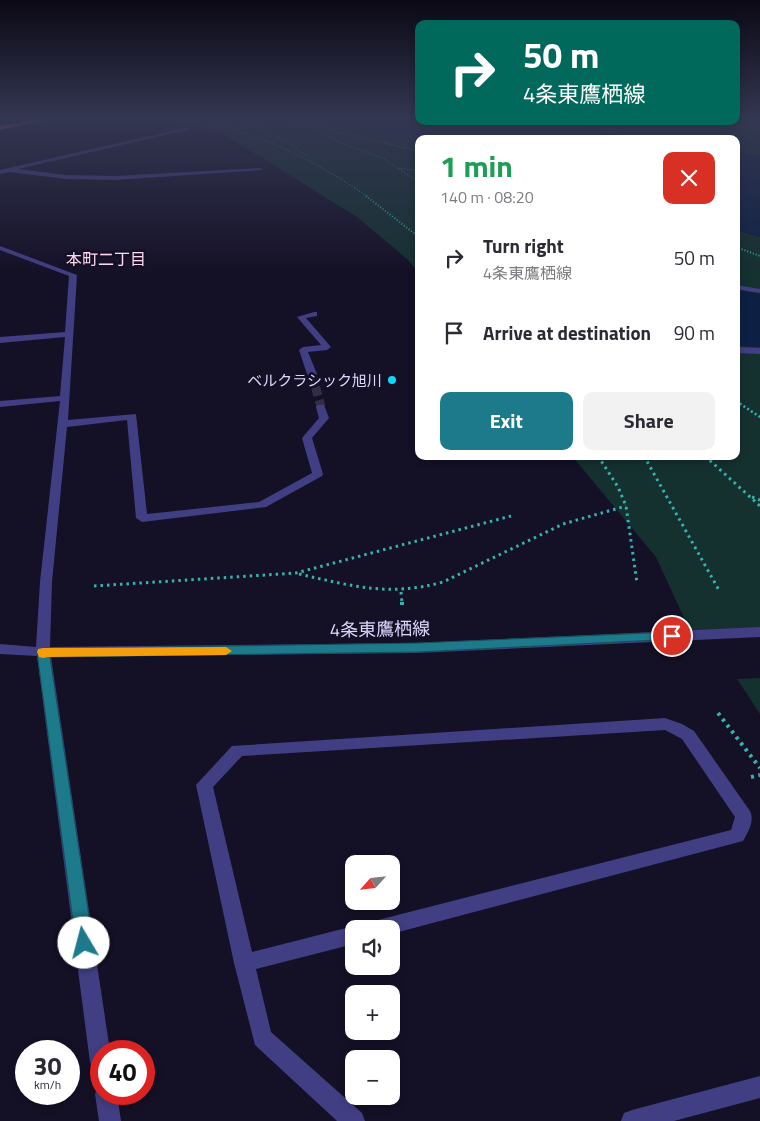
<!DOCTYPE html>
<meta charset="utf-8">
<style>
:root{--surface:#fff;--page:#f2f2f3;--text:#2b2b33;--muted:#7c7c81;--accent:#1d7a8a}
body{margin:0;font-family:"Titillium Web","Noto Sans JP",sans-serif;background:var(--page);color:var(--text);height:100vh;display:flex;flex-direction:column;font-size:19px;white-space:nowrap}
*{box-sizing:border-box;margin:0}
p{font-size:16px;color:var(--muted)}
.icon{flex:none;width:28px;height:28px;fill:none;stroke:currentColor;stroke-width:2;stroke-linecap:round;stroke-linejoin:round}
.map{position:relative;flex:1;overflow:hidden}
.side{position:absolute;left:415px;top:135px;width:325px;height:325px;display:flex;flex-direction:column;background:var(--surface);border-radius:10px;box-shadow:0 2px 8px #0003}
.side>*{flex:none}
.top-card{position:absolute;left:415px;top:20px;width:325px;height:105px;border-radius:10px;box-shadow:0 2px 8px #0003;background:#00695c;color:#fff;overflow:hidden}
.needle{width:32px;rotate:243deg}
.fabs{position:absolute;left:345px;top:855px;display:grid;gap:10px}
.fabs a{display:grid;place-items:center;width:55px;height:55px;border-radius:10px;background:var(--surface);box-shadow:0 2px 8px #0003;font-size:25px}
.speed{position:absolute;left:15px;top:1040px;display:flex;gap:10px;font-size:25px;font-weight:700;text-align:center}
.speed>*{display:grid;place-content:center;width:65px;height:65px;border-radius:50%;background:var(--surface);box-shadow:0 2px 8px #0003;line-height:1}
.speed small{font-size:12px;font-weight:400}
.speed .limit{border:8px solid #d22;background:#fff;color:#111}
.pin{position:absolute;display:grid;place-items:center;width:42px;height:42px;color:#fff;margin:-21px;border:2px solid #fff;border-radius:50%;box-shadow:0 1px 5px #0007}
.me{position:absolute;width:55px;margin:-28px;rotate:352deg;stroke-linejoin:round;filter:drop-shadow(0 0 4px #0008)}
.turn{display:flex;align-items:center;gap:18px;height:105px;padding:0 25px;font-size:22px}
.turn .icon{width:65px;height:65px;stroke-width:2.5}
.turn b{display:block;font-size:35px;line-height:42px}
.round{display:grid;place-items:center;flex:none;width:52px;height:52px;border-radius:10px;background:var(--page)}
.summary{display:flex;align-items:center;justify-content:space-between;height:85px;padding:0 25px}
h1{font-size:30px;font-weight:700;line-height:38px;color:#1e9e55}
.primary-button{display:flex;gap:10px;margin-top:auto;padding:10px 25px}
.primary-button a{flex:1;height:58px;border-radius:10px;background:var(--accent);color:#fff;font-size:20px;font-weight:700;line-height:58px;text-align:center}
.primary-button a+a{background:var(--page);color:var(--text)}
ul{padding:0;list-style:none}
li{display:flex;align-items:center;gap:15px;height:75px;padding:0 25px}
li div{flex:1}
li b{display:block;font-size:19px}
li em{font-style:normal}
.map>svg:first-child{display:block}
.green{fill:#14302f}
.water{fill:#0d2043}
.lines{fill:none;stroke-linecap:round;stroke-linejoin:round}
.minor-tunnel{stroke:#322e46;stroke-width:9;stroke-dasharray:9 4.5;stroke-linecap:butt}
.path-far4{stroke:#35b3ad;stroke-width:1;stroke-dasharray:1 2;stroke-linecap:butt}
.path-far3{stroke:#35b3ad;stroke-width:2;stroke-dasharray:1 2;stroke-linecap:butt}
.path-far2{stroke:#35b3ad;stroke-width:2.5;stroke-dasharray:2 2.5;stroke-linecap:butt}
.path-far1{stroke:#35b3ad;stroke-width:3;stroke-dasharray:2.5 4;stroke-linecap:butt}
.path{stroke:#35b3ad;stroke-width:4;stroke-dasharray:3 4.5;stroke-linecap:butt}
.minor{fill:#413e83;fill-rule:evenodd}
.highway{fill:#f858a2;fill-rule:evenodd}
.route{fill:#1d7a8a;stroke:#134f5a}
.slow{fill:#f59e0b}
.poi-dot{fill:#0cdaf4;stroke:#141026;stroke-width:2}
.labels{text-anchor:middle;dominant-baseline:central;stroke-width:5;stroke-linejoin:round;paint-order:stroke}
.far-poi-label{font-size:15px;fill:#dcd7fd;stroke:#141026;text-anchor:end}
.far-neighbourhood-label{font-size:16px;fill:#fdd9f0;stroke:#141026}
.street-label{font-size:18px;fill:#dcd7fd;stroke:#141026}
</style>
<div class="map">
<svg width="760" height="1121" viewBox="0 0 760 1121">
<rect width="100%" height="100%" fill="#141026"/>
<g class="green">
<path d="M166,119h159l94,21v133l-12,-14 -50,-42 -137,-85z"/>
<path d="M736,119h24v37l-24,-3v-14h-99l-72,-18h171z"/>
<path d="M736,230l24,7v394l-68,4 -36,-78 -84,-101h164z"/>
<path d="M760,678v36l-23,-35z"/>
</g>
<g class="water">
<path d="M325,119l240,2 72,18 -218,1z"/>
<path d="M736,153l24,3v81l-24,-7z"/>
<path d="M736,290l24,4v53l-24,-1z"/>
</g>
<g class="lines">
<path class="minor-tunnel" d="M312,374l9,33"/>
<g class="path-far4">
<path d="M241,119l43,21 24,17"/>
<path d="M282,119l137,32"/>
<path d="M745,119l15,2"/>
<path d="M70,121l11,-2"/>
<path d="M700,121l60,10"/>
<path d="M210,122c58,16 109,41 158,75"/>
<path d="M215,123l19,-4"/>
<path d="M314,127l22,14 46,17 37,24"/>
<path d="M398,168l21,3"/>
</g>
<g class="path-far3">
<path d="M366,196l53,41"/>
<path d="M736,247l24,9"/>
</g>
<path class="path-far2" d="M736,401l24,16"/>
<g class="path-far1">
<path d="M598,456l20,31 8,19 11,77"/>
<path d="M644,456l76,136"/>
<path d="M705,456l55,50"/>
<path d="M752,497l8,3"/>
<path d="M299,574c53,12 90,23 144,8l120,-58 63,-18"/>
<path d="M94,586l202,-13 215,-57"/>
<path d="M401,592l1,11"/>
</g>
<g class="path">
<path d="M402,602v4"/>
<path d="M718,713l42,55"/>
<path d="M751,777l9,-2"/>
</g>
<g class="minor">
<path d="M189,127l2,2 -173,40 48,6 49,1 145,-8 3,2 -148,10 -49,-1 -57,-7 -9,2v-4z"/>
<path d="M0,246l77,29 -9,145 68,-6 11,100 112,-12 53,-29 -10,-35 17,-20 -3,-11 2,-2h6l5,13 -17,20 11,36 -1,2 -56,31 -124,15 -6,-4 -9,-98 -60,7 -15,155 -2,65 368,-4 342,-16v10l-342,16 -367,4 59,394h-9v22l-8,-3 -3,-8 -53,-406 -37,-2v-10l36,3 4,-65 20,-181 -60,6v-6l60,-5 5,-59 -65,6v-6l65,-5 4,-56 -69,-26z"/>
<path d="M736,285l24,4v4l-24,-4z"/>
<path d="M314,312h3v4l-11,2 25,29 -4,3 -19,2 9,22 -5,3 -5,-3 -8,-24 4,-3 18,-2 -24,-28z"/>
<path d="M736,347l24,1v6l-24,-1z"/>
<path d="M665,718l17,6 12,7 56,80c5,10 -2,21 -7,30l-352,93v-5h-22l2,-6 7,-3 353,-90 4,-13 -53,-78 -17,-9 -423,26 -29,31 39,165 102,-26 7,3h-7v15l-98,25 15,63 91,81 3,8h-28l-82,-76 -21,-82 -38,-178 36,-39z"/>
<path d="M760,1076v22l-86,23h-53l3,-8 8,-3z"/>
<path d="M101,1085v9h16l4,27h-22l-4,-27 3,-8z"/>
</g>
<path class="highway" d="M40,119h11l-51,11v-4z"/>
</g>
<linearGradient id="sky" x2="0" y2="1"><stop stop-color="#0b0915"/><stop offset="0.43" stop-color="#343752"/><stop offset="1" stop-color="#343752" stop-opacity="0"/></linearGradient>
<rect width="760" height="276" fill="url(#sky)"/>
<path class="route" d="M672,632l5,1 2,3 -2,3 -259,13 -368,5 43,286 -2,6 -7,2 -6,-2 -2,-6 -39,-291 1,-3 380,-6z"/>
<path class="slow" d="M226,647l6,4 -6,4 -178,2 -5,1 -4,-1 -2,-5 1,-3 5,-1z"/>
<circle class="poi-dot" cx="392" cy="380" r="5"/>
<g class="labels">
<g class="far-poi-label">
<text x="382" y="380">ベルクラシック旭川</text>
</g>
<g class="far-neighbourhood-label">
<text x="106" y="259">本町二丁目</text>
</g>
<g class="street-label">
<text transform="translate(380 629) rotate(-1)">4条東鷹栖線</text>
</g>
</g>
</svg>
<div class="fabs">
<a><svg class="needle" viewBox="-14 -14 28 28"><path d="M0-13l5 13h-10z" fill="#e53935"/><path d="M0 13l5-13h-10z" fill="#7c7c81"/></svg></a>
<a><svg class="icon" aria-label="sound" viewBox="0 0 24 24"><path d="M4 9h4l5-4v14l-5-4H4zM17 9q2 3 0 6"/></svg></a>
<a>+</a>
<a>−</a>
</div>
<div class="speed"><div>30<small>km/h</small></div><div class="limit">40</div></div>
<div class="pin" style="left:672px;top:636px;background:#d93025"><svg class="icon" aria-label="arrive" viewBox="0 0 24 24"><path d="M6 21V4h12l-3 4 3 4H6"/></svg></div>
<svg class="me" style="left:84px;top:943px" viewBox="-20 -20 40 40"><circle r="19" fill="#fff"/><path d="M0-13L10 11 0 6-10 11z" fill="#1d7a8a"/></svg>
<div class="top-card">
<div class="turn"><svg class="icon" aria-label="right" viewBox="0 0 24 24"><path d="M7 20v-9h11M14 6l5 5-5 5"/></svg><div><b>50 m</b>4条東鷹栖線</div></div>
</div>
<section class="side">
<div class="summary"><div><h1>1 min</h1><p>140 m · 08:20</p></div><a class="round" style="background:#d93025;color:#fff"><svg class="icon" aria-label="close" viewBox="0 0 24 24"><path d="M6 6l12 12M18 6L6 18"/></svg></a></div>
<ul>
<li><svg class="icon" aria-label="right" viewBox="0 0 24 24"><path d="M7 20v-9h11M14 6l5 5-5 5"/></svg><div><b>Turn right</b><p>4条東鷹栖線</p></div><em>50 m</em></li>
<li><svg class="icon" aria-label="arrive" viewBox="0 0 24 24"><path d="M6 21V4h12l-3 4 3 4H6"/></svg><div><b>Arrive at destination</b></div><em>90 m</em></li>
</ul>
<div class="primary-button"><a>Exit</a><a>Share</a></div>
</section>
</div>
